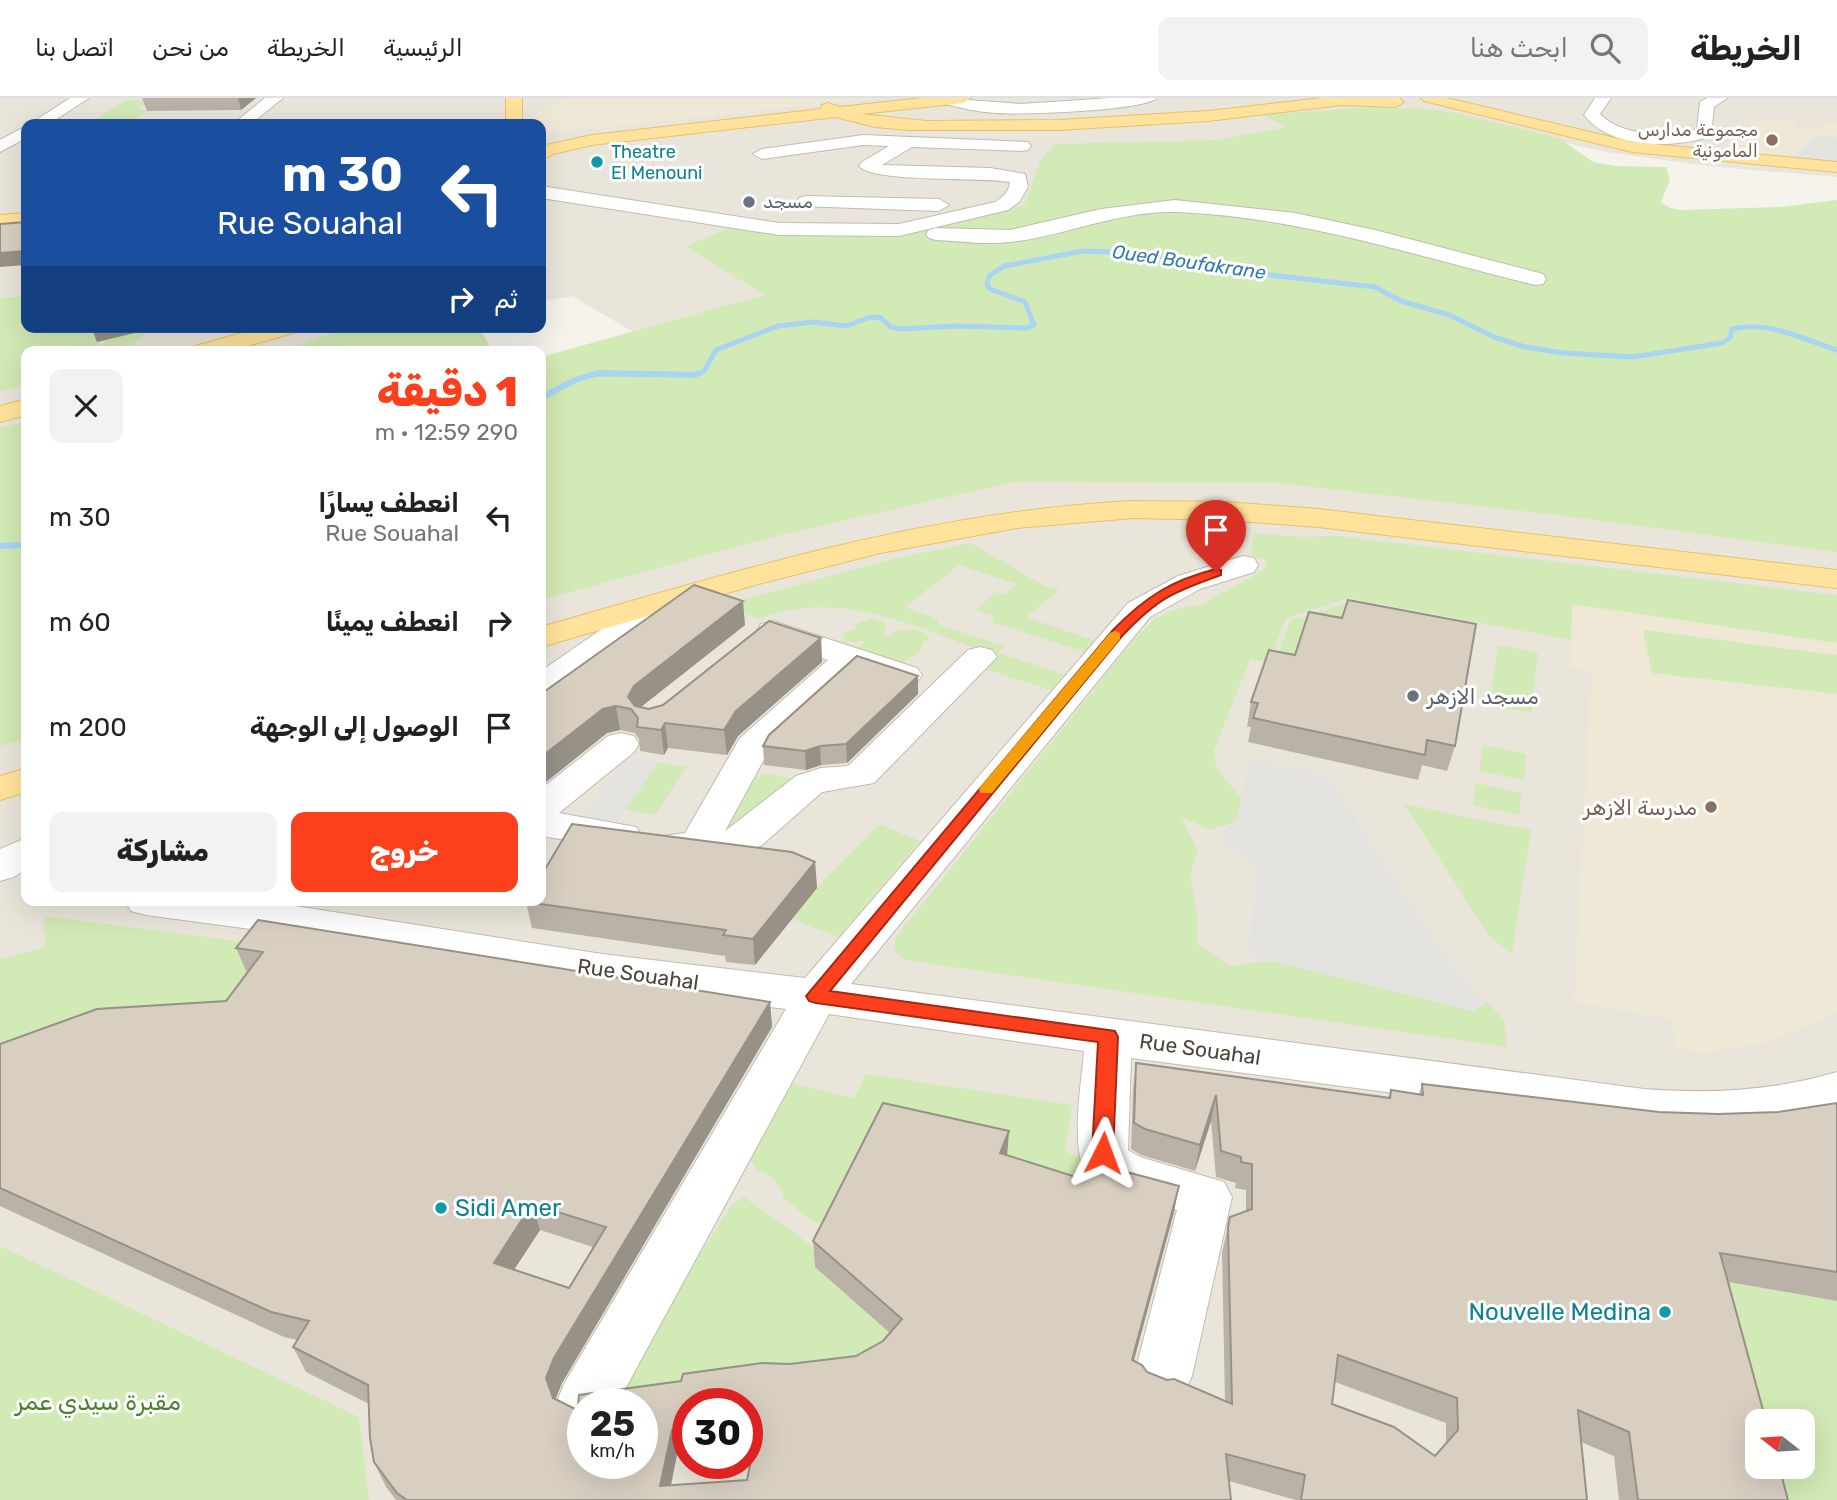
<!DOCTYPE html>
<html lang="ar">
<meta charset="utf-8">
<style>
:root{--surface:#fff;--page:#f2f2f2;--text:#222;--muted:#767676;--line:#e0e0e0;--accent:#fc3f1d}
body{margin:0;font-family:Rubik,Vazirmatn,sans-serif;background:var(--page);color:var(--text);direction:rtl;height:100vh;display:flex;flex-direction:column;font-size:26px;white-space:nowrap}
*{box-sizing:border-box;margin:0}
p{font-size:23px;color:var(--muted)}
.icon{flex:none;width:38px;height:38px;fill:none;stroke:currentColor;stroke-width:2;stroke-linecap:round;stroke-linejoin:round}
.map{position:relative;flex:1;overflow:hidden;direction:ltr}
.panel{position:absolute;left:21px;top:248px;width:525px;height:560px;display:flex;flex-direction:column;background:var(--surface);border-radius:14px;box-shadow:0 7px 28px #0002;direction:rtl}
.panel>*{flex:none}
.banner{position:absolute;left:21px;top:21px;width:525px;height:214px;border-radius:14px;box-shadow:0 7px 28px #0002;direction:rtl;background:#1a4fa0;color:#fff;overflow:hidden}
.needle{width:46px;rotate:287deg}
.fabs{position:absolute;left:1745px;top:1311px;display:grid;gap:14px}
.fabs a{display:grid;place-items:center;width:70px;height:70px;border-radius:14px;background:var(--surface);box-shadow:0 7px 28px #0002;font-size:35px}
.speed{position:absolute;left:567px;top:1290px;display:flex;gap:14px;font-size:35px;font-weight:700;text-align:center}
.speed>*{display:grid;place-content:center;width:91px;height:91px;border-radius:50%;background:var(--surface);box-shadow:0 7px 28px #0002;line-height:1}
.speed small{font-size:18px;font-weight:400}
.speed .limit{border:10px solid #d22;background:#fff;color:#111}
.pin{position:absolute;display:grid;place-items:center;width:60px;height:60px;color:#fff;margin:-72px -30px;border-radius:50% 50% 50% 0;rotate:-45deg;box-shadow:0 0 7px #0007}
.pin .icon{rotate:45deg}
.me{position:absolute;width:77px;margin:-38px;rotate:3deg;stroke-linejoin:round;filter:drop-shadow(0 0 5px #0008)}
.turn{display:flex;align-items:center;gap:24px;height:147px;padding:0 28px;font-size:32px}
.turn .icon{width:91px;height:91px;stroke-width:2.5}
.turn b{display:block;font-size:49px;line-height:60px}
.then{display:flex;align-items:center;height:66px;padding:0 28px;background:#0003;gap:14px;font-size:26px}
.round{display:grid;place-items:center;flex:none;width:74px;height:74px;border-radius:14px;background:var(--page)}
.head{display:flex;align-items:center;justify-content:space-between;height:119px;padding:0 28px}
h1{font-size:42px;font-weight:800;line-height:52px;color:var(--accent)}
.button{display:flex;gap:14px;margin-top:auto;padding:14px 28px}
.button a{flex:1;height:80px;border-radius:14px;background:var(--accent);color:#fff;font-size:28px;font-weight:800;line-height:80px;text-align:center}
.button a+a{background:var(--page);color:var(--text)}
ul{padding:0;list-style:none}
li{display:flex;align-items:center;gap:21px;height:105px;padding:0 28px}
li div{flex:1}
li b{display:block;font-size:26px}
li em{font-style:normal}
header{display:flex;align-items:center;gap:42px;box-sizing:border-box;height:98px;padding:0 35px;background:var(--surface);border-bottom:2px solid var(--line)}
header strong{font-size:33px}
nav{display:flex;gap:38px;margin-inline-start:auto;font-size:24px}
.search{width:490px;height:63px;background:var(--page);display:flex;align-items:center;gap:18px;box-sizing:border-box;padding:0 24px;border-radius:14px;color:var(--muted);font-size:26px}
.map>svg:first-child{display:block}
.residential{fill:#eae5da;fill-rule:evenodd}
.education{fill:#efe8d6}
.green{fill:#d2eab5;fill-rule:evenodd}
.parking{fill:#e5e3e0}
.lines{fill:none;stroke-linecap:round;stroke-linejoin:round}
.stream-far1{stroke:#a9d4f2;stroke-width:5}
.stream{stroke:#a9d4f2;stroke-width:6}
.minor-casing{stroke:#c2bbae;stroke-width:2}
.major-casing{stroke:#e6c16a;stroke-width:2}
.minor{fill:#fff;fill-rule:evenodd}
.major{fill:#ffe39c;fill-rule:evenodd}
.wall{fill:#bab2a6;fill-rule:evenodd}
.shaded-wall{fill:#979187}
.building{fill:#d8cfc1;stroke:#979187;stroke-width:2;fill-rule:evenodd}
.route{fill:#fc3f1d;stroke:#a42913;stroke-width:2}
.slow{fill:#f59e0b}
.education-dot{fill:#8d6e63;stroke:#fff;stroke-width:2.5}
.culture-dot{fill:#0f9aa8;stroke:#fff;stroke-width:2.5}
.worship-dot{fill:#6b7280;stroke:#fff;stroke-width:2.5}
.labels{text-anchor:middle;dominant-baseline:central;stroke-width:6;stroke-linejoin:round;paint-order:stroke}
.far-education-label{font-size:18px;fill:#785e54;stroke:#fff;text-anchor:end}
.far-culture-label{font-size:18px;fill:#0d838f;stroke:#fff;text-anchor:start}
.far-worship-label{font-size:18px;fill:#5b616d;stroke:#fff;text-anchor:start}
.far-water-label{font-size:19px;font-style:italic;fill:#2e7ab2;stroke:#fff}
.worship-label{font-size:21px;fill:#5b616d;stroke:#fff;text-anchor:start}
.education-label{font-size:21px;fill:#785e54;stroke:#fff;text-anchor:end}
.street-label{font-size:21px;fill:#4b4439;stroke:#fff}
.near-culture-label{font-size:24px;fill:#0d838f;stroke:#fff;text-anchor:start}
.near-park-label{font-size:24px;fill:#4a7f2a;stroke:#fff}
</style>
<header>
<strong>الخريطة</strong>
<div class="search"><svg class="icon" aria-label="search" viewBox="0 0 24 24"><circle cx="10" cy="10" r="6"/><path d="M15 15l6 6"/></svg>ابحث هنا</div>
<nav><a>الرئيسية</a><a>الخريطة</a><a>من نحن</a><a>اتصل بنا</a></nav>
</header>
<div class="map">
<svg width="1837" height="1402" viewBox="0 0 1837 1402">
<rect width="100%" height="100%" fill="#f6f3ec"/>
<g class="residential">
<path d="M0,0h1837v79l-130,-11 -95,-13 -175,-38 -135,12 -271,83 -249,87 -137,42 -73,-43 -31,6v-178h-515v203h335l-66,25h-269v74l-26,7z"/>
<path d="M1121,373l163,6 553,62v961h-1837v-764l26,-8v173h515v-313l419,-101zM583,1306h59v59h-59zM688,1306h59v59h-59zM1757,1323h45v45h-45z"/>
</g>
<g class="education">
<path d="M568,0h307l-308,33 -26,-1v-6h-7v-9z"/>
<path d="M1764,20l32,4 -3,5 24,4 8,-9 12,2v14l-22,-3 -23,23 -70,-9z"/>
<path d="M1572,506l265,39v370l-70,30 -63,10 -29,-6 -3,-28 -98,-17 18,-331 -22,-4z"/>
</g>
<g class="green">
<path d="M126,2h23l-12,9 10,2 -18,13h-40z"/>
<path d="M1372,9l58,2 30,5 99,24 34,24 22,4 51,1 4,13 -9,22 9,6 12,2 98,-3 57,-7v352l-280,-37 -279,-32 -264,-1 -238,54 -235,64v-243l223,-62 -78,-49 49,-20 150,9 78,-13 61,-17 16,-43 14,-18 162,-4 72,-13 -26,-12z"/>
<path d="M26,198v31h73l-9,8 18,1 -19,16h-63v33l-26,7v-94z"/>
<path d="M349,229h130l14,25h-211z"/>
<path d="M150,231l-23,22 11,1h-43l21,-20z"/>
<path d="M26,323v318l-26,7v-318z"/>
<path d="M1254,435l47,4 36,-1 500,59v48l-265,-39 -1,36 -222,-42 -63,20 -17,44 -19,-3 -36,91 2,18 26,31 -6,23 -26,8 -29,-14 17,34 -8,25 7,39v30l33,22 38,-5 33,6 172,44 14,-9 17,18 3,27 -602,-87c-10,-7 -13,-11 -9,-23l234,-293 23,-24 20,-10 30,-6 62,-35 2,-8 -17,-6z"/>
<path d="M970,445l73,42 16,5 -33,27 72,25 -9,11 -98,-31 5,-6 -20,-6 20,-18 8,3 12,-11 -57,-19 -54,42 35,13 -3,4 67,22 -6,7 66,21 -13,16 -69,-22 12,-14c-74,-23 -152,-68 -235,-35l-35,-14 172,-47z"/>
<path d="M1345,506l-12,33 -30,-5 -15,43 -17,-3 20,-52z"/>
<path d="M873,520l11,4 2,8 -4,2 6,5c14,-10 26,-10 40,-2v5l-6,3v6l-20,15 -45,-15 10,-11 -7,4h-17l1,-10 11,-3 1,-5z"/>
<path d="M1643,532l194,25v39l-185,-21z"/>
<path d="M1498,547l40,8 -7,60 -42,-9z"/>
<path d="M1483,647l43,9 -2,26 -45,-9z"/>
<path d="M658,664l28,5 -31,48 -30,-5z"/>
<path d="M766,676l34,6 -86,59 38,-61z"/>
<path d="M1476,685l46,10 -3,22 -46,-10z"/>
<path d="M1404,706l127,26 -19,123 -22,-16z"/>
<path d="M879,726l41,17 -82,96 -46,-18 25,-31z"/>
<path d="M44,818l224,29 -35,64 -233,50v-100l45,-12z"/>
<path d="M866,976l206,31 -7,47 23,7 -12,45 -251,21 -15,-5 -26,-22 -4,-12 -10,-10 -13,-6 -6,-9 -3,-17 32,-63 74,17z"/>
<path d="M744,1099l78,56 -6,14 87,77 -19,22 -242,38h-38l127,-198z"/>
<path d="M0,1148l359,171 10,83h-369z"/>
<path d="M1705,1180l132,23v199h-74zM1757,1323h45v45h-45z"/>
</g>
<g class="parking">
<path d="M1815,37l22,3v25l-47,-4z"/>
<path d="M626,658l32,6 -43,63 -33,-7z"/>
<path d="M1250,661l78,17 94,148 40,54 25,24 -13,9 -212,-53 -13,-11 9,-83 -36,-21 2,-12 12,-10z"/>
</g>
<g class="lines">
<g class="stream-far1">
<path d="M594,276h69"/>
<path d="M696,276l8,-3 12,-21 62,-24 35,-4 33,4 25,-9 10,1 10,9 9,2 56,-3 72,2 6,-3 -9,-23 -35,-13 -3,-4 2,-9 15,-10 79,-15 58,2 119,21 115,13 26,14 48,14 45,22 31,10 39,6 69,4 89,-14 8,-5 2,-9c37,-9 70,10 105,21"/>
</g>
<g class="stream">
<path d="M541,300l34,-18 23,-7 96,2 6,-2"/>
<path d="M0,448l26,-1"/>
</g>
<g class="minor-casing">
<g id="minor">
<path d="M70,0h19l-40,26h-19z"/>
<path d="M265,0h18l-32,26h-18z"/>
<path d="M942,0l79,6 89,-6h47c-14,13 -137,17 -161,15 -18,-1 -36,-5 -54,-10z"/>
<path d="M1595,0h16l-11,16c21,22 70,25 97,15l3,-27 7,-4h20l-13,9 -3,29c-37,13 -101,13 -127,-21z"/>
<path d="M26,28v12l-26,14v-12z"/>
<path d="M863,37l165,7 3,4 -3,4 -6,1 -110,-4 -30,18 108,3 35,6 3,13 -9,15 -11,8 -109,26 -120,-1 -238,-37v-12l238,37 120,1 96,-22c8,-5 14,-10 15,-20 -29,-5 -136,1 -151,-16l3,-4 27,-16 -26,-1 -101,14 -9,-5 9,-5z"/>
<path d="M806,98l133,3 10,6 -10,6 -140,-5 -2,-4 2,-4z"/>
<path d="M1175,102l120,13 80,17 168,44 3,5 -3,5 -8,1c-119,-29 -235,-68 -358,-73 -57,-2 -112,24 -167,30 -24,3 -50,-1 -74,-2l-7,-2 -3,-4 3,-4 7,-2 74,2 91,-21z"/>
<path d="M1243,458l11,2 4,7 -4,7 -54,17 -50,28 -299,367 793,105c67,5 128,2 193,-17v38c-56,17 -109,23 -167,20l-539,-72 -3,92 12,7 84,25 8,15 -40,179 -9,19 -20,8 -20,-8 -9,-19 43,-166c-26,-8 -66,-12 -87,-32 -22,-20 -8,-98 -6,-127l-255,-37 -212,390h-34v27l-19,-7 -8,-20 8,-20 222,-375 -184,-23 -315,-52 -141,-19 -15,-4 -6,-10h138l339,53 203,24 323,-375 50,-27z"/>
<path d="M659,496l11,3 5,7 -5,7 -117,83 -12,3v-26l107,-74z"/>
<path d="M773,523l144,47 5,7 -5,7 -12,3 -48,-15 -89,82 -43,79 71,-55 25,-8 27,-2 120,-116 12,-3 12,3 5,7 -123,126 -52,9 -60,53 -23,10 -43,6 -32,-7 -6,-9 6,-9 21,-3 55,-95 88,-78 -67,-22 -4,-7 4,-7z"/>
<path d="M621,635l13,3 5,8 -5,8 -75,61 77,14 6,9 -6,9 -14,4 -81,-13v-47l67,-53z"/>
<path d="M26,740v31l-12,8 -14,4v-32z"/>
</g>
</g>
<g class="major-casing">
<g id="major">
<rect x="506" y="0" width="16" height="26"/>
<path d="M922,0h49l-8,5 -102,11 65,7 133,-1 149,-9 114,-13h77l5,4 -8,5 -54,-2 -134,16 -149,9h-150l-34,-3 -39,-10 -244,28 -39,9 -12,7v-15l51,-11 229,-26 1,-4 6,-2 12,4z"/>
<path d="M1421,0h26l185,44 205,20v10l-205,-20 -208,-51z"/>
<path d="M26,115v12l-26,2v-12z"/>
<path d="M262,229h37l-3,5 -69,20h-39l4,-5z"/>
<path d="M26,301v16l-26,7v-16z"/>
<path d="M1133,403l93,1 92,7 519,61v18l-519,-61 -92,-7 -93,-2 -116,10 -137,25 -125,32 -214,62v-20c195,-56 389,-116 592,-126z"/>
<path d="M26,670v24l-26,8v-24z"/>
</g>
</g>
<use href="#minor" class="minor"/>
<use href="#major" class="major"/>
</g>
<g class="wall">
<path d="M142,0h114l-15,12 -94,1z"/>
<path d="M745,527l-104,82 8,2 14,-4 158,-67 1,24 -84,74 -11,19 -59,-7 -4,7 -24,-4 -1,-12 -4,-6 -15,-3 -13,3 -66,53v-92z"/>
<path d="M918,596l-71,69 -26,2 -15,5 -42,-5 -1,-19z"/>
<path d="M1251,604l204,44 -8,25 -25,-6 -4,15 -170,-38 3,-15h-4z"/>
<path d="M815,764l2,26 -62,77 -29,-3 -1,-6 -193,-28 -6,-26z"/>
<path d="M236,850l534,54 2,25 -210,356 -7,16 20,10 106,-28 109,-17 66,-8 27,-15 7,-8 -75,-66 -2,-26 195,-85 71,22 22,-17 73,51 -40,149 13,11 78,29 -3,-148 8,-36 16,-6v-21l-11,-2 1,-5 -20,-6 -5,-56 -16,50 -54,-16 -10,-6 2,-60 3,-26 252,35 3,-8 28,4 3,-10 237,28 59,2 60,-2 59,-9v198l-108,-19 59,218h-169l-5,-44 -33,-14 6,58h-291l-67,-19 2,19h-835l-10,-13 -12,-25 -5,-58 -63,-32 -13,-25 4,-7 -13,-3 -284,-131v-162l226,-43 21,-28zM540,1132l53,17 -24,41 -55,-18zM1335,1284l111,41v20l-11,13 -103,-52zM688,1306h59v47h6l-6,29 -76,5 6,-31h11z"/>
</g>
<g class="shaded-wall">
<path d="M238,0h18l-15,12z"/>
<path d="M26,153v14l-26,2v-14z"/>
<path d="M114,229h46l-63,15 -4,-10z"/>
<path d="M743,503l2,24 -108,85 -9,-13 6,-11z"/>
<path d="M821,540l1,24 -84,74 -11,19 -3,-25 12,-19z"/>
<path d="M918,578v18l-71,69 -1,-19z"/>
<path d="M616,608l4,24 -13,3 -66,53v-29l62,-48z"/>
<path d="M665,625l3,25 -4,7 -3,-25z"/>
<path d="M820,648l1,19 -15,5 -1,-19z"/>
<path d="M815,764l2,26 -62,77 -2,-26z"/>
<path d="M770,904l2,25 -210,356 -8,20 -8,-25 8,-20z"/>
<path d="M1216,997l-5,26 -16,50 5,-26z"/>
<path d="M1009,1033l-2,26 -7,-4z"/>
<path d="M1179,1088l-5,26 -47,173 5,-25z"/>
<path d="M532,1106l8,26 -38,58 -8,-25z"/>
<path d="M672,1332l5,24 -9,46 -8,-14z"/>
</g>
<g class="building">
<path d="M26,124v29l-26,2v-29z"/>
<path d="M100,229h14l-21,5z"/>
<path d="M694,487l49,16 -109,85 -6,11 7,9 14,3 14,-4 106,-84 52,17 -85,73 -12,19 -59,-7 -4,7 -24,-3 1,-9 -7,-9 -15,-3 -13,3 -62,48v-63z"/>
<path d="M1348,502l128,24 -21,122 -28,-6 -2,15 -172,-37 5,-15 -7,-1 18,-52 26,5 14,-43 33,6z"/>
<path d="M857,558l61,20 -72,68 -26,2 -15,5 -42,-5 6,-11z"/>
<path d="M572,726l220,28 23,10 -62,77 -30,-4 3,-5 -200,-28 15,-1v-25z"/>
<path d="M258,822l512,82 -216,356 -8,20 7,20 22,11 3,-3 1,-11 102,-14 2,-7 79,-11 28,1 66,-8 27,-15 19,-22 -89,-78 70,-138 126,28 -9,22 79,25 10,-27 12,10 22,10 56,15 -47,174 10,5 5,7 20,8 7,-1 58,25 -4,-177 2,-10 22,-8v-45l-11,-2v-5l-20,-6 -5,-56 -16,50 -55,-16 -11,-6 2,-60 254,35 1,-8 32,5 -1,-11 237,28 59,2 60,-2 59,-9v169l-117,-19 46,168h-9v45h22l9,34h-150l-9,-68 -51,-22 9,90h-286l4,-25 -79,-21 5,46h-824l-10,-7 -23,-31 -4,-24 -2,-53 -75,-38 16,-26 -38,-9 -271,-124v-144l97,-35 129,-8 37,-49 -27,-4zM532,1106l74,23 -37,61 -75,-25zM1338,1257l119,43 1,32 -23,26 -41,-29 -62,-23zM583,1306h59v59h-59zM688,1306h59v23l11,-1 -11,54 -87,6 12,-56 16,-1z"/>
</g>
<path class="route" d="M1216,471l5,1v5c-48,17 -63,23 -99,61l-292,355 285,40 3,6 -5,116 -3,6 -7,2 -7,-2 -4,-6 6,-111 -282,-39 -7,-2 -3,-5 307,-366c32,-33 59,-50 103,-61z"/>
<path class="slow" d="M1115,533l5,2v6l-128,154h-11l-2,-3 2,-4 129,-153z"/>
<g class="education-dot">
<circle cx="1772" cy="42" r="7"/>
<circle cx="1711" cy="709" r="7"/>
</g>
<g class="culture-dot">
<circle cx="597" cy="64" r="7"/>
<circle cx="441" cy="1110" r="7"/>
<circle cx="1665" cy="1214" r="7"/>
</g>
<g class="worship-dot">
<circle cx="749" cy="104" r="7"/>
<circle cx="1413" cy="598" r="7"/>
</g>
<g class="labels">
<g class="far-education-label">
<text x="1758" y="32">مجموعة مدارس<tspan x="1758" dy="21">المامونية</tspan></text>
</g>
<g class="far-culture-label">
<text x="611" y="54">Theatre<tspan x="611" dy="21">El Menouni</tspan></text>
</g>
<g class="far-worship-label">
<text x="763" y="104">مسجد</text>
</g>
<g class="far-water-label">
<text transform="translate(1189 164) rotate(8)">Oued Boufakrane</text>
</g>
<g class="worship-label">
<text x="1427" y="598">مسجد الازهر</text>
</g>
<g class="education-label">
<text x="1697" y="709">مدرسة الازهر</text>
</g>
<g class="street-label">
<text transform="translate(638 876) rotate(8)">Rue Souahal</text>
<text transform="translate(1200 951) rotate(8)">Rue Souahal</text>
</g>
<g class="near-culture-label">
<text x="455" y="1110">Sidi Amer</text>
<text x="1651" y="1214" text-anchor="end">Nouvelle Medina</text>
</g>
<g class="near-park-label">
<text x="98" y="1304">مقبرة سيدي عمر</text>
</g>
</g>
</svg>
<div class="fabs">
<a><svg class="needle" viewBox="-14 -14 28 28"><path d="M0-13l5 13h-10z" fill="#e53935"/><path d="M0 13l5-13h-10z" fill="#767676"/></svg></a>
</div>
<div class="speed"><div>25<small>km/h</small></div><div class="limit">30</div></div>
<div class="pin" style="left:1216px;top:474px;background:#d93025"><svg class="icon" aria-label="arrive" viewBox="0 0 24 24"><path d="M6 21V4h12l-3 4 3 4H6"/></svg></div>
<svg class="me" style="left:1103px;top:1055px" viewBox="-20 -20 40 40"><path d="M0-17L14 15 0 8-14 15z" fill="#fc3f1d" stroke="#fff" stroke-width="4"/></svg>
<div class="banner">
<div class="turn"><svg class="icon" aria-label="left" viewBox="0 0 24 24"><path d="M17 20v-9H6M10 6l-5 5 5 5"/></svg><div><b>30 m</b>Rue Souahal</div></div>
<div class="then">ثم<svg class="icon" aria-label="right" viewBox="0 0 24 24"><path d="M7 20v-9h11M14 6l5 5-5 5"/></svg></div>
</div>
<section class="panel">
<div class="head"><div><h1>1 دقيقة</h1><p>290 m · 12:59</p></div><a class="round"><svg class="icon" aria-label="close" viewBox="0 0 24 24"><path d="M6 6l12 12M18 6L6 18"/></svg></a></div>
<ul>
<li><svg class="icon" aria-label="left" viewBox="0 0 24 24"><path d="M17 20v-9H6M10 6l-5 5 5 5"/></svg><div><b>انعطف يسارًا</b><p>Rue Souahal</p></div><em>30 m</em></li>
<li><svg class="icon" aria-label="right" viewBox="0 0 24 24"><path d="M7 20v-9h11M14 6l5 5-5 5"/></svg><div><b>انعطف يمينًا</b></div><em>60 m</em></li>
<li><svg class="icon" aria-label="arrive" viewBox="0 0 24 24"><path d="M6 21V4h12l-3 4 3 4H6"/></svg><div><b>الوصول إلى الوجهة</b></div><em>200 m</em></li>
</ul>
<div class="button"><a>خروج</a><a>مشاركة</a></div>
</section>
</div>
